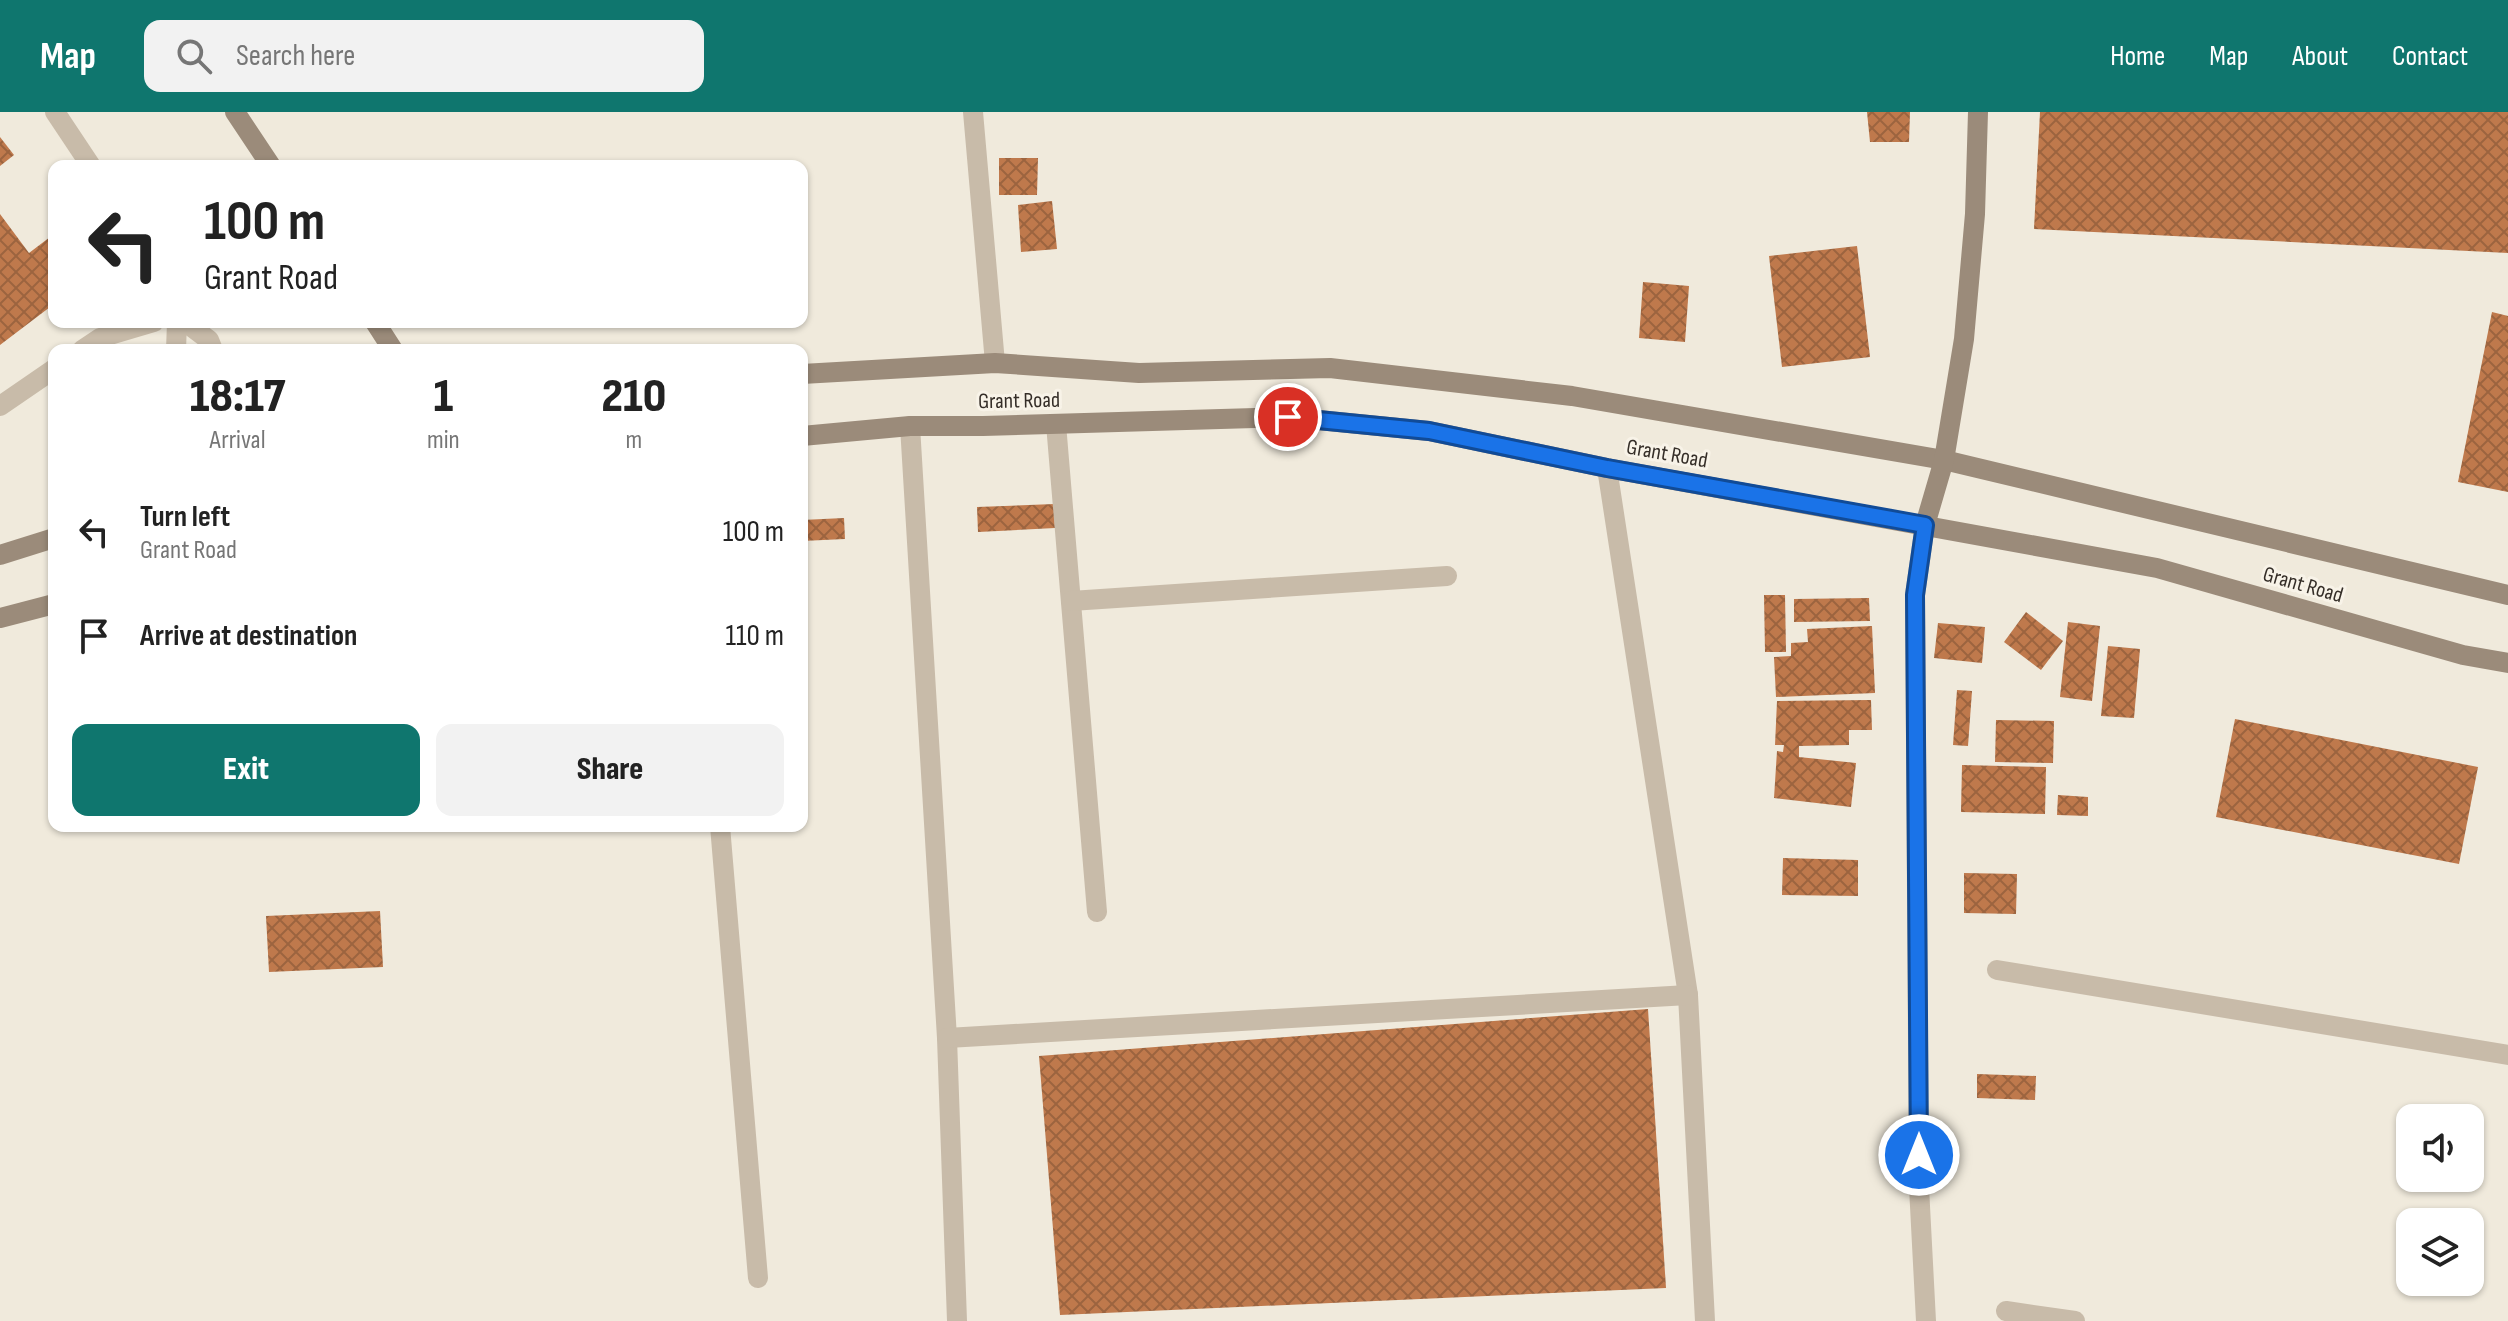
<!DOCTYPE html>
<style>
:root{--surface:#fff;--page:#f2f2f2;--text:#222;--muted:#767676;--accent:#0f766e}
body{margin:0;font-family:"Sofia Sans Condensed",sans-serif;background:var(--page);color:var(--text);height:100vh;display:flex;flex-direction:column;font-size:30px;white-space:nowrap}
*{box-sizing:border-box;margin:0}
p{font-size:26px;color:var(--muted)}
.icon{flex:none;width:44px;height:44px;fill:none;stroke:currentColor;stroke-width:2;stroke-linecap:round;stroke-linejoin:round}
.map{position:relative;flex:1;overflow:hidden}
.panel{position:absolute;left:48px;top:232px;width:760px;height:488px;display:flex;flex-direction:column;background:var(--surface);border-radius:16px;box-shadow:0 2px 6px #0004}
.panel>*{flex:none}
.banner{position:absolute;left:48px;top:48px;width:760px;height:168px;border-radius:16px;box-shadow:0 2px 6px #0004;background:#fff;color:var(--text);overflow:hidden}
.buttons{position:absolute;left:2396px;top:992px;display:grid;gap:16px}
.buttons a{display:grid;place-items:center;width:88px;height:88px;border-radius:16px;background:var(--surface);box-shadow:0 2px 6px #0004;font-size:40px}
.pin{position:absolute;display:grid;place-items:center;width:68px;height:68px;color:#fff;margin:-34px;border:4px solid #fff;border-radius:50%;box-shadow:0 2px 8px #0007}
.me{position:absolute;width:88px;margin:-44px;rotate:0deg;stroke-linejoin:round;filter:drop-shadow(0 0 6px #0008)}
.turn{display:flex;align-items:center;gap:28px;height:168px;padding:0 24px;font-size:36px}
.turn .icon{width:104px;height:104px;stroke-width:2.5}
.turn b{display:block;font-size:56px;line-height:68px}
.eta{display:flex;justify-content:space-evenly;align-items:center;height:136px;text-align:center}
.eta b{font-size:48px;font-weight:800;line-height:56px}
.primary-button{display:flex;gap:16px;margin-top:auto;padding:16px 24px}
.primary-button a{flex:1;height:92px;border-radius:16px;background:var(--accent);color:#fff;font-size:32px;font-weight:800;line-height:92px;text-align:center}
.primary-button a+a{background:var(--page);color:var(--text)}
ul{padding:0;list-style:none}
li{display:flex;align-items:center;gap:24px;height:104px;padding:0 24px}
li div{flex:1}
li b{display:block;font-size:30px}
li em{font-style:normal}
header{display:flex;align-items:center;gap:48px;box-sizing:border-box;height:112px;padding:0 40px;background:var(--accent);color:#fff}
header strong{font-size:38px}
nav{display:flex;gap:44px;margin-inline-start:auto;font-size:28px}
.search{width:560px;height:72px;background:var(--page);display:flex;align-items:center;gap:20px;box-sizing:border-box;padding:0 28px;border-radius:16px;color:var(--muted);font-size:30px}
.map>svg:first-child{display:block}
.building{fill:url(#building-cross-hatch)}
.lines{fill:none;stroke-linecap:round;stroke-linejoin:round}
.lane{stroke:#c8bba9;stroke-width:20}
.street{stroke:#c8bba9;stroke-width:20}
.secondary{stroke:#9b8b7a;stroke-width:20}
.route-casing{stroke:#114b97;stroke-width:20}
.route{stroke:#1a73e8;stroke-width:14}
.labels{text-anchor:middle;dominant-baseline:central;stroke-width:6;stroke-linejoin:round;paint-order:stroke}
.street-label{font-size:22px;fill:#352e28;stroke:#f8f3e8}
</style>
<header>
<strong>Map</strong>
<div class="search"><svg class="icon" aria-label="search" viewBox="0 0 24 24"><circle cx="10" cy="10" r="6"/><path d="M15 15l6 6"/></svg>Search here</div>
<nav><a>Home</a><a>Map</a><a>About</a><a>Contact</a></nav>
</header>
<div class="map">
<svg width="2508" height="1209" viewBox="0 0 2508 1209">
<defs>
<pattern id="building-cross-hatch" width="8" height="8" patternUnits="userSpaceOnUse" patternTransform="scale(2)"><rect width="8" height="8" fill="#bf794c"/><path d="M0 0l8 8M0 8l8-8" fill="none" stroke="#9c643f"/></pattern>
</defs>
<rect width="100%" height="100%" fill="#f0eadc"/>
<g class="building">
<path d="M1867,0h43l-1,30h-39z"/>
<path d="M2040,0h468v141l-474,-24z"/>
<path d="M0,25l14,18 -14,11z"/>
<path d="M999,46h39l-1,37h-38z"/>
<path d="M1052,89l5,48 -36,3 -3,-47z"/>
<path d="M0,102l29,39 25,-19v70l-54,41z"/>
<path d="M1857,134l13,111 -88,10 -13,-111z"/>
<path d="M1643,170l46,4 -4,56 -46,-4z"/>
<path d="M2492,200l16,4v176l-50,-10z"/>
<path d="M1054,392l1,24 -77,4 -1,-25z"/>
<path d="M844,406l1,21 -43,2v-21z"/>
<path d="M1764,483h21l1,57h-21z"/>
<path d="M1869,486l1,23 -76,1v-23z"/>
<path d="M2026,500l37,29 -22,29 -37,-28z"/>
<path d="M2068,510l32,4 -8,75 -32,-4z"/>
<path d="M1938,511l47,4 -3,36 -48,-5z"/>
<path d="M1872,514l3,67 -99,4 -2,-40 17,-1v-13l17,-1 -1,-13z"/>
<path d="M2108,534l32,3 -6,69 -33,-2z"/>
<path d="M1957,578l15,1 -4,55 -15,-1z"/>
<path d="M1871,588l1,30h-23v15l-50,1v11l57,6 -5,44 -77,-9 3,-47 6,1 1,-7h-9l2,-44z"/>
<path d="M2235,607l243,48 -19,97 -243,-47z"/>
<path d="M1996,608l58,1 -1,42 -58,-1z"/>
<path d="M1962,653l84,2 -1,47 -84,-2z"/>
<path d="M2058,683l30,2v19l-31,-1z"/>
<path d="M1783,746l75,2v36l-76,-1z"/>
<path d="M1964,761l53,1 -1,40 -52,-1z"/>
<path d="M380,799l3,56 -114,5 -3,-56z"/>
<path d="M1648,897l18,279 -606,27 -21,-259z"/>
<path d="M1977,962l59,2 -1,24 -58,-2z"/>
</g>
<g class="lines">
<g class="lane">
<path d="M55,0l36,54"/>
<path d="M973,0l22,251"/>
<path d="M185,210l24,18 4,10"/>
<path d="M82,238l18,-12 54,-16"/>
<path d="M176,238l1,-28"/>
<path d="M0,294l54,-37"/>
<path d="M1056,312l41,488"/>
<path d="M910,314l37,612 10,283"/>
<path d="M1607,356l81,527 17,326"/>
<path d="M1071,489l376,-25"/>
<path d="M720,714l38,452"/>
<path d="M947,926l741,-43"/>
</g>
<g class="street">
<path d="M1925,413l-10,70 4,592 7,134"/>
<path d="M1997,858l511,85"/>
<path d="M2006,1199l69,10"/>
</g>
<g class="secondary">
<path d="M235,0l36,54"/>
<path d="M375,210l18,28"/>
<path d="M802,262l193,-11 144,10 191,-5 242,28 372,64 564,135"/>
<path d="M802,324l108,-10h73l305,-9 141,14 178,37 550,100 306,87 45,8"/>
<path d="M1925,413l19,-65 20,-121 11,-125 3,-102"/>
<path d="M0,443l54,-17"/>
<path d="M0,506l54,-14"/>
</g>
</g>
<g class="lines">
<g class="route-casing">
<path id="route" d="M1288,305l141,14 178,37 318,57 -10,70 4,560"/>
</g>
<use href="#route" class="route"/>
</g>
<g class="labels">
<g class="street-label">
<text transform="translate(1019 289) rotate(-1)">Grant Road</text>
<text transform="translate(1667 342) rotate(10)">Grant Road</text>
<text transform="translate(2303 473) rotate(16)">Grant Road</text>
</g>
</g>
</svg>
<div class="buttons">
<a><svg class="icon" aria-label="sound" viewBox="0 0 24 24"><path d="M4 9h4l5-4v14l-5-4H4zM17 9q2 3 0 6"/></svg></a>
<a><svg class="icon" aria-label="layers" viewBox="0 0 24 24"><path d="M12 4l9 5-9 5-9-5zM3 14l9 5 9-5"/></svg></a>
</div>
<div class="pin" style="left:1288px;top:305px;background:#d93025"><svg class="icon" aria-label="arrive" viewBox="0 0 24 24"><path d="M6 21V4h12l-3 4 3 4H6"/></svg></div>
<svg class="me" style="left:1919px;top:1043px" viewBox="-20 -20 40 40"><circle r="17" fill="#1a73e8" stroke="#fff" stroke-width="3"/><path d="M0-11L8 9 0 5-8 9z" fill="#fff"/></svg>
<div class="banner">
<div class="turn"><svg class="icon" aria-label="left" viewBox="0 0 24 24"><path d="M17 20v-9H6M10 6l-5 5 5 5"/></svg><div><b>100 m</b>Grant Road</div></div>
</div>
<section class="panel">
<div class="eta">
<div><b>18:17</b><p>Arrival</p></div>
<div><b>1</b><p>min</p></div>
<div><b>210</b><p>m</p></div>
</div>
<ul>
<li><svg class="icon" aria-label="left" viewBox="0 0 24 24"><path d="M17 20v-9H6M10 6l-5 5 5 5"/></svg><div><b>Turn left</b><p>Grant Road</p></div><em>100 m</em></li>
<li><svg class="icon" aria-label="arrive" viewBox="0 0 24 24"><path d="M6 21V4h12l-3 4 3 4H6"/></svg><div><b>Arrive at destination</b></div><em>110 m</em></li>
</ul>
<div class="primary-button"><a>Exit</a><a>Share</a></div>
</section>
</div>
